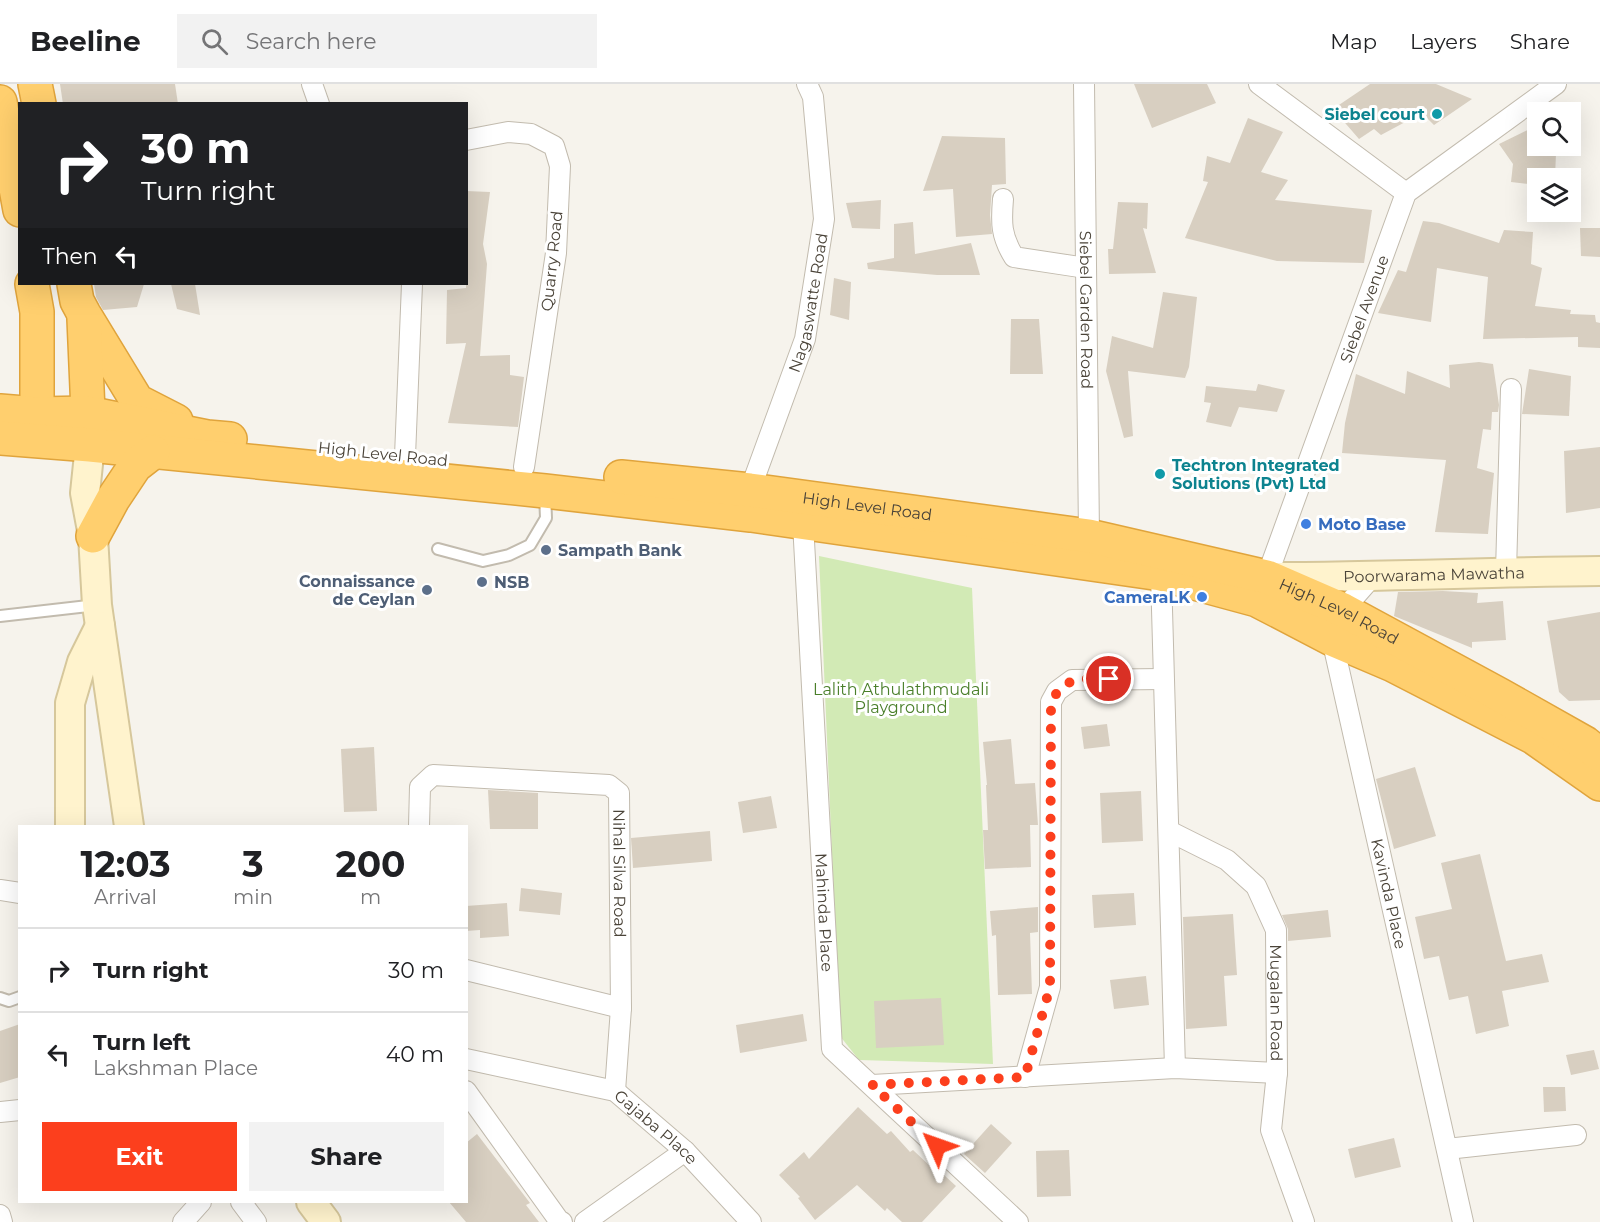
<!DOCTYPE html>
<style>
:root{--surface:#fff;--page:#f2f2f2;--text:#202124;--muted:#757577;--line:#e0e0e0;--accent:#fc3f1d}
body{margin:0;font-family:Montserrat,sans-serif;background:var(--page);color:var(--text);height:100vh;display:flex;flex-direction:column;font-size:22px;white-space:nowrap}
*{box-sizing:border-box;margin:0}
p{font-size:20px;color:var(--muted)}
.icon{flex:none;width:33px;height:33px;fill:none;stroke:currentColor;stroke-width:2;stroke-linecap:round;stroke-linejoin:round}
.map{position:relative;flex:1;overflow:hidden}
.panel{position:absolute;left:18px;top:741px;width:450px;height:378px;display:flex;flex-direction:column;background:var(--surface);border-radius:0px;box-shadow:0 6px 24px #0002}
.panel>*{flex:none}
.top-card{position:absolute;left:18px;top:18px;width:450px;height:183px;border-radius:0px;box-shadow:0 6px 24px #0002;background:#202124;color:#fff;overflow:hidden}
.fabs{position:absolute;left:1527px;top:18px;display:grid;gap:12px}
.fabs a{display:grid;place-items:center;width:54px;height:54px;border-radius:0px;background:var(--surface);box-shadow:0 6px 24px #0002;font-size:30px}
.pin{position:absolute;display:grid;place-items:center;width:51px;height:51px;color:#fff;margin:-26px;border:3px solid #fff;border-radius:50%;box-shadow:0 2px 6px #0007}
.me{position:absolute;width:66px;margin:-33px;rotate:313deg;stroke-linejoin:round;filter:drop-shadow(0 0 4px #0008)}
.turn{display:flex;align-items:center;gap:21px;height:126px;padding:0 24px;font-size:27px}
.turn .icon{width:78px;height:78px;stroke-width:2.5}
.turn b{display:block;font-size:42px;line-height:51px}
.then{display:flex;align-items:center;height:57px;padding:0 24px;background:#0003;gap:12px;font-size:22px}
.eta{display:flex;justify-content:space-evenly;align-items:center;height:102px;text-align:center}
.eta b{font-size:36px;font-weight:700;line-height:42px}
.button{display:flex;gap:12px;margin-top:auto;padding:12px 24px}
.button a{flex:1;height:69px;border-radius:0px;background:var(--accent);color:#fff;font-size:24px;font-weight:700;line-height:69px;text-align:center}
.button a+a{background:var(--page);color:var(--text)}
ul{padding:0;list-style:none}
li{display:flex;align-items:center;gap:18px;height:84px;padding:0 24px;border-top:2px solid var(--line)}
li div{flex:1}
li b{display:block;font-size:22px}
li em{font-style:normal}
header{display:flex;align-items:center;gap:36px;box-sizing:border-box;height:84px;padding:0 30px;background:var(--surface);border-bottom:2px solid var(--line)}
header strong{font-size:28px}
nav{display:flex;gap:33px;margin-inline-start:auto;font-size:21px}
.search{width:420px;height:54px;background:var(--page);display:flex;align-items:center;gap:15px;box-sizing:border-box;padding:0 21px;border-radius:0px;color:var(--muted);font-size:22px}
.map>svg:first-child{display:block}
.green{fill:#d2eab5}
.building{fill:#d8cfc1}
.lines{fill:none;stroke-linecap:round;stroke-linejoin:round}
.lane-casing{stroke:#c2bbae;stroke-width:14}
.street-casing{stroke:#c2bbae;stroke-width:22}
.secondary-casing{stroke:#d6c79b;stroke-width:32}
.highway-casing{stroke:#e0a43c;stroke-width:36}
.lane{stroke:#fff;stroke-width:10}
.street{stroke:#fff;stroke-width:20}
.secondary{stroke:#fff3cd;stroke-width:28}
.highway{stroke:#ffcf6e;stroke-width:33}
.route{stroke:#fc3f1d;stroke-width:10;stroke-dasharray:0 18}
.culture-dot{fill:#0f9aa8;stroke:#fff;stroke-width:2}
.shop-dot{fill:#3f7fe0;stroke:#fff;stroke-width:2}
.service-dot{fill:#5c6f8a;stroke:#fff;stroke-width:2}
.labels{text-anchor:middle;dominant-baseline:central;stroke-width:6;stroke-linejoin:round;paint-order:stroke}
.culture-label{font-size:16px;font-weight:bold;fill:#0d838f;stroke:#fff;text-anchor:end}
.street-label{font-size:16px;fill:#4b4439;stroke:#fff}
.shop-label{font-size:16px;font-weight:bold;fill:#366cbe;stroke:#fff;text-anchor:start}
.service-label{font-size:16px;font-weight:bold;fill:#4e5e75;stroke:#fff;text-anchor:start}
.park-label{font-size:16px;fill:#4a7f2a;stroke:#fff}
</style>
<header>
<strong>Beeline</strong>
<div class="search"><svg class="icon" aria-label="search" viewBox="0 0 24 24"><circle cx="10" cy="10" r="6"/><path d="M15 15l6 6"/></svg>Search here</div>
<nav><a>Map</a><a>Layers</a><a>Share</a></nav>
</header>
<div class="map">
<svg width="1600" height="1138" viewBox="0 0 1600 1138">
<rect width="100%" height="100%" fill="#f6f3ec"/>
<path class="green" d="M819,472l153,32 21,476 -134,-4 -19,-24z"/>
<g class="building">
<path d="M60,0h115l3,20h-115z"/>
<path d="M1134,0h73l9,19 -64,25z"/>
<path d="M1370,0h66l36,15 -38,26 -12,-12 -41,22 -7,-6 -15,10 -26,-30z"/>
<path d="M1248,34l35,14 -22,40 27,8 -13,20 97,10 -8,53 -87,-2 -92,-23 23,-56 -5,-1 4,-25 23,7z"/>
<path d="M1538,41v21h13l5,7 -1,25h-17v7l-27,-3 2,-18 -14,-20z"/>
<path d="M942,52l63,2 1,46 -14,1 -2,30 2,19 -36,3 -3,-48 -30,2z"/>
<path d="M466,107l24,1 -7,52 4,20 -7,92 30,-1v20l14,2 -6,50 -70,-4 18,-80 -20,1 1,-54 19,-2z"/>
<path d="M881,116l-1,29 -28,-1 -6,-25z"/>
<path d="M1118,118l30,1 -1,26 -4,-1 13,45 -47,1 -1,-25h5z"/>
<path d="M1423,137l16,2 60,20 5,-13 29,2 -2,32 11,4 -7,38 36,4 -1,4 25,1 1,7 4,1v25l-22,-1v-10l-95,2 5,-62 -51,-9 -6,54 -53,-9 20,-43 8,2z"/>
<path d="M913,138l2,32 56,-11 9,32h-43l-69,-6 -1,-6 27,-5v-34z"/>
<path d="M1580,144h20v29l-19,-1z"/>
<path d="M834,194l17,4 -2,38 -19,-5z"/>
<path d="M94,200h50l-7,23 -34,3 -7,-13z"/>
<path d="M171,200h24l5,31 -23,-6z"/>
<path d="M1163,208l34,5 -8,70 -4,11 -57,-7 5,65 -9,2 -18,-67 6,-35 41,12z"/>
<path d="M1011,235h28l4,55h-33z"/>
<path d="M1479,278l14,2 6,41 -1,7h-6l-1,18 -8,-1 -6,39 17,5 -6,61 -53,-2 11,-72 -104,-7 3,-30 11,-49 49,20 2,-23 43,17 -1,-23z"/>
<path d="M1529,285l42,7 -2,40 -47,-2z"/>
<path d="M1258,300l27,6 -8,22 -38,-5 -8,20 -25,-5 5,-19 -7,-1 2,-16 50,5z"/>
<path d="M1600,363v61l-34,5 -2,-62z"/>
<path d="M1443,507l35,2 -1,10 26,-2 3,39 -34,2v6l-78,-32 4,-24z"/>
<path d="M1600,528v88l-31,1 -10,-9 -12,-71z"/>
<path d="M1107,640l3,22 -26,3 -3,-22z"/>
<path d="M1011,655l4,45 20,-1 3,42h-8l1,42 -46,2 -2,-39h5l-2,-45h1l-4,-43z"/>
<path d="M374,663l3,64 -33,1 -3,-63z"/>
<path d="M1415,683l21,69 -42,13 -18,-70z"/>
<path d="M488,706l50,3v36h-48z"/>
<path d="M1141,707l2,50 -41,2 -2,-50z"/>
<path d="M771,712l6,32 -34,5 -5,-31z"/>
<path d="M710,747l2,30 -79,7 -2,-30z"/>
<path d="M1480,770l26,107 36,-7 7,28 -47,9 7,35 -33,8 -8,-38 -19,4 -10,-44 -15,3 -9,-42 37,-8 -11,-46z"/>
<path d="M521,804l41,5 -2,22 -41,-4z"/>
<path d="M1134,809l2,32 -42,3 -2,-33z"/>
<path d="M507,819l2,33 -29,2v-8l-14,1v-25z"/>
<path d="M1038,823v25l-8,1 2,61 -34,1 -2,-60 -4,1 -2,-25z"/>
<path d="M1328,826l3,27 -43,4v-12l-6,-14z"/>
<path d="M1233,830l4,61 -13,1 3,50 -41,3 -3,-112z"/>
<path d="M1146,892l3,29 -35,4 -4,-29z"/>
<path d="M941,914l3,47 -68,3 -2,-47z"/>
<path d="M803,930l4,27 -67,12 -4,-28z"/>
<path d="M20,940v53l-20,6v-52z"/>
<path d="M1594,966l5,19 -28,6 -5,-20z"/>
<path d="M1543,1003h22l1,24 -22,1z"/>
<path d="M858,1023l29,27 4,-3 19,21 3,-2 18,17 2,-2 23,21 -34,36h-20l-15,-14 -2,3 -28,-26 -42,35 -17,-22 2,-1 -21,-22 25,-23 5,7z"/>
<path d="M991,1040l21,19 -27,30 -21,-19z"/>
<path d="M477,1050l53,69 -4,2 13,17h-73l-17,-20h17v-59z"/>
<path d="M1394,1054l7,29 -46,11 -7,-29z"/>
<path d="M1069,1066l2,46 -34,1 -1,-46z"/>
</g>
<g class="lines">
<g class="lane-casing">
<g id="lane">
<path d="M438,465l45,12 26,-6 21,-10 16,-27 -1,-24"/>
<path d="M0,532l97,-11"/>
<path d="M0,914l9,3 11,-4"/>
</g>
</g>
<g class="street-casing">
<g id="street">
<path d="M312,0l7,20"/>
<path id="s1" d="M1084,0l5,452"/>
<path d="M1259,0l147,109"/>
<path d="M466,56l42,-8 23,2 23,12 6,20 -4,87 -32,214"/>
<path d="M1003,115c-2,24 -2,37 11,58l72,11"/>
<path d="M405,372l7,-172"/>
<path id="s2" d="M751,416l-1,-10 55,-151 19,-120 -11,-122 -6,-13"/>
<path id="s3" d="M803,439l29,526 186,173"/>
<path d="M1506,488l5,-183"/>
<path d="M1161,490l14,494"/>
<path id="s4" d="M1372,493l-29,33 -11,29 131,583"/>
<path id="s5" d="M1263,503l143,-394 150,-109"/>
<path id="s6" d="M419,742l1,-39 13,-12 176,10 10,8 2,215 -6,83"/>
<path id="s7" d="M1169,747l58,29 29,26 20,44 1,143 -6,57 33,92"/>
<path d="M0,806l20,3"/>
<path d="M466,886l155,38"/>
<path id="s8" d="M466,975l149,32 70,60 66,71"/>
<path d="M1025,993l25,-90 1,-285 6,-11 15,-11 91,-1"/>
<path d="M872,1001l303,-17 102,5"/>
<path d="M466,1007l94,131h2"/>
<path d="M0,1028l20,-2"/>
<path d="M1447,1065l129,-14"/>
<path d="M241,1118l15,20"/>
<path d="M0,1131l2,7"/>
<path d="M183,1138l18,-20"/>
<path d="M585,1138l100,-71"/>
</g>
</g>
<g class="secondary-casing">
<g id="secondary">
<path d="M90,361l-5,48 8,43 4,69 32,221"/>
<path id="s9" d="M1269,493c111,0 221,-5 331,-6"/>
<path d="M70,742v-123l12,-41 18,-36"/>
<path d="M311,1118l15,20"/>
</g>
</g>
<g class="highway-casing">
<g id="highway">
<path d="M35,0l4,20"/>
<path d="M0,18l20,108"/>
<path d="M32,200l5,28v102"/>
<path d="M74,200l3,17 7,13 53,87 39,20"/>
<path d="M84,235l5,116"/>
<path d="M0,327l37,3 50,-1 120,24 23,2"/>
<path d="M0,354l90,7 455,46 206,24 410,59 96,26 75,39 61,26 140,72 67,47"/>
<path id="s10" d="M621,393l129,13 339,46 178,41 76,33 157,85 85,48 15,12"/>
<path d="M93,452l20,-37 22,-33 18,-14"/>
</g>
</g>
<use href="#lane" class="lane"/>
<use href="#street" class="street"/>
<use href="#secondary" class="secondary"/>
<use href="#highway" class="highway"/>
</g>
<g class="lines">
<path class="route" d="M937,1062l-65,-61 153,-8 25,-90 1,-285c15,-27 31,-23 58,-23"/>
</g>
<g class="culture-dot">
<circle cx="1437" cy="30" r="6"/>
<circle cx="1160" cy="390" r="6"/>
</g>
<g class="shop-dot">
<circle cx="1306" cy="440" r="6"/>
<circle cx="1202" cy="513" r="6"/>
</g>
<g class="service-dot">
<circle cx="546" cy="466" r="6"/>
<circle cx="482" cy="498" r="6"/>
<circle cx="427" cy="506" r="6"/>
</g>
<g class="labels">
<g class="culture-label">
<text x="1425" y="30">Siebel court</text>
<text x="1172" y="381" text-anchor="start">Techtron Integrated<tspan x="1172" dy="18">Solutions (Pvt) Ltd</tspan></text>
</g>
<g class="street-label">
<text transform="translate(552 177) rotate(-84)">Quarry Road</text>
<text stroke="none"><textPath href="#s2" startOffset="207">Nagaswatte Road</textPath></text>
<text stroke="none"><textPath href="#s1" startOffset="226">Siebel Garden Road</textPath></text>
<text stroke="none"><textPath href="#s5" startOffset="296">Siebel Avenue</textPath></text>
<text transform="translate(383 370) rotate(6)">High Level Road</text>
<text stroke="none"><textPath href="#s10" startOffset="248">High Level Road</textPath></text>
<text stroke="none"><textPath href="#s9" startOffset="165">Poorwarama Mawatha</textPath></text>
<text stroke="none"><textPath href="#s10" startOffset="734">High Level Road</textPath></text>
<text stroke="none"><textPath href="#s6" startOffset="326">Nihal Silva Road</textPath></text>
<text stroke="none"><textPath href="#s4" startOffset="336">Kavinda Place</textPath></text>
<text stroke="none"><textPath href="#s3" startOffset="390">Mahinda Place</textPath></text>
<text stroke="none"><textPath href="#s7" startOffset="225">Mugalan Road</textPath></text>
<text stroke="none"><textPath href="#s8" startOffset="207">Gajaba Place</textPath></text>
</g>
<g class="shop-label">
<text x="1318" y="440">Moto Base</text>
<text x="1190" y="513" text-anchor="end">CameraLK</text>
</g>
<g class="service-label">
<text x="558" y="466">Sampath Bank</text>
<text x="415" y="497" text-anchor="end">Connaissance<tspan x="415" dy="18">de Ceylan</tspan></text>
<text x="494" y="498">NSB</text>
</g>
<g class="park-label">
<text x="901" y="605">Lalith Athulathmudali<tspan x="901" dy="18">Playground</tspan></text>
</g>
</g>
</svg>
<div class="fabs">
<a><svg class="icon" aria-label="search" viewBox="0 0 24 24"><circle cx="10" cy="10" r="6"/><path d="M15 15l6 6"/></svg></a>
<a><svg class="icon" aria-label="layers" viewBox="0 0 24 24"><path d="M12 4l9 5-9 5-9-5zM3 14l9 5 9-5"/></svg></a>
</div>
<div class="pin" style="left:1109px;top:595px;background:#d93025"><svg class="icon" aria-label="arrive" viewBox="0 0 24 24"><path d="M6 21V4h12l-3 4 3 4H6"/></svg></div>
<svg class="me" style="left:937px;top:1062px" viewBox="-20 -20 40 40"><path d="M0-17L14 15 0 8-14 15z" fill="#fc3f1d" stroke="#fff" stroke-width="4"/></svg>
<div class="top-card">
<div class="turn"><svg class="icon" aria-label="right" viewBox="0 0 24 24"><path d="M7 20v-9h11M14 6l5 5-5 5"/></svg><div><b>30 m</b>Turn right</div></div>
<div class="then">Then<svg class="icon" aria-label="left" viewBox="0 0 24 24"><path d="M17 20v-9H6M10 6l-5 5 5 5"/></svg></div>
</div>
<section class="panel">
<div class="eta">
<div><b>12:03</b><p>Arrival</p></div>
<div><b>3</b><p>min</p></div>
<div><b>200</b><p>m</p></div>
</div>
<ul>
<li><svg class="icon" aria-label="right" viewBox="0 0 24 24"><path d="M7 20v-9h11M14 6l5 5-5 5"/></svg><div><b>Turn right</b></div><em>30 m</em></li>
<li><svg class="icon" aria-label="left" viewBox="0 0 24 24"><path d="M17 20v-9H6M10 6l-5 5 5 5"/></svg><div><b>Turn left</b><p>Lakshman Place</p></div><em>40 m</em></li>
</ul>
<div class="button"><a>Exit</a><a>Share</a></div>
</section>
</div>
